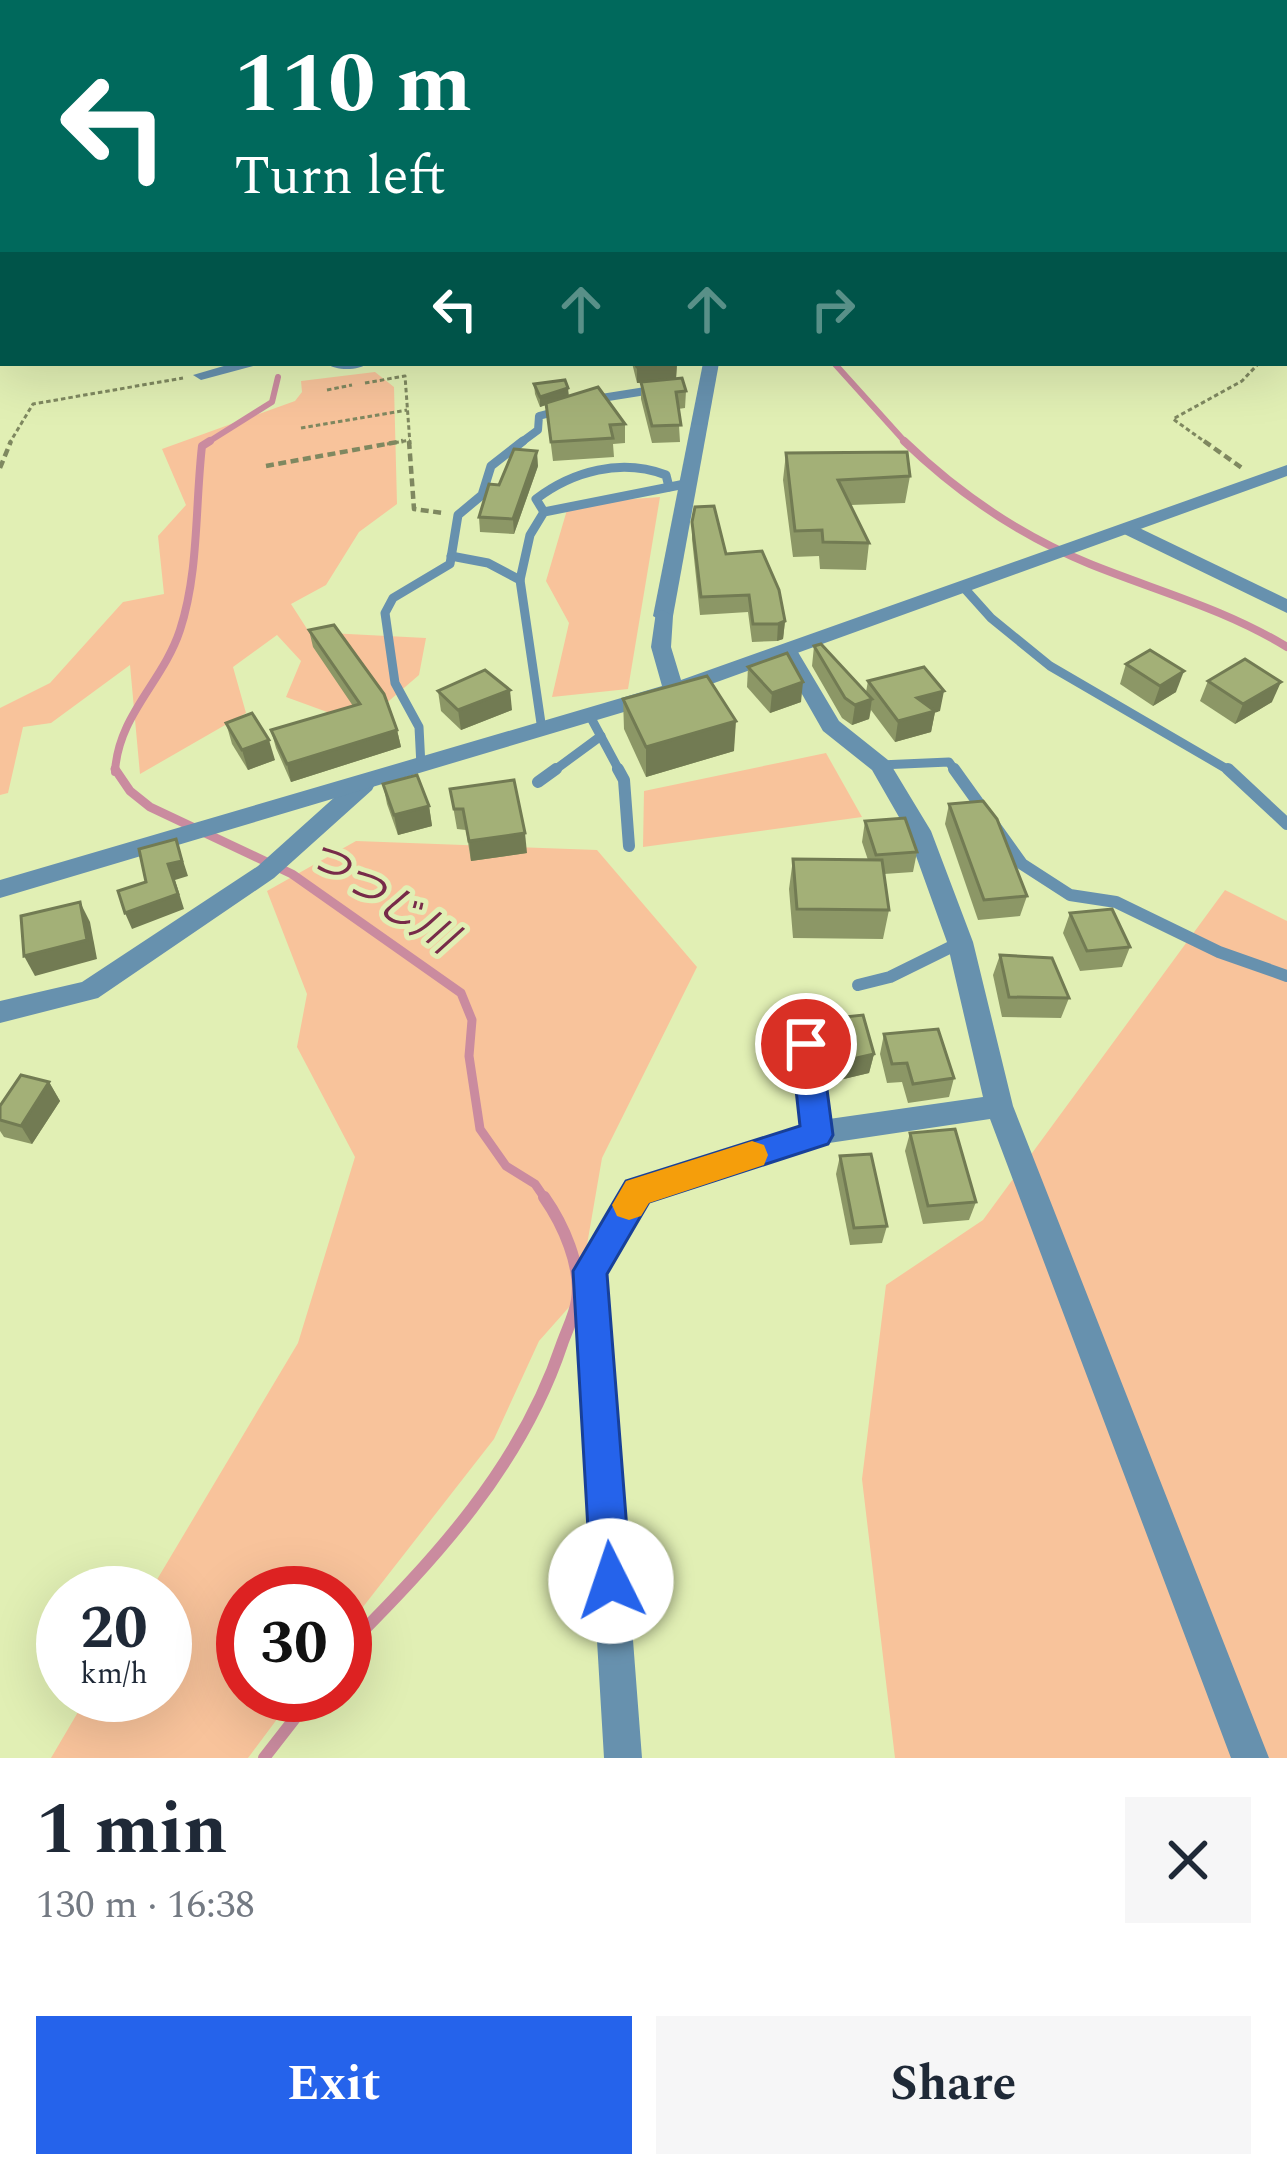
<!DOCTYPE html>
<meta charset="utf-8">
<style>
:root{--surface:#fff;--page:#f6f6f7;--text:#1f2937;--muted:#747a83;--accent:#2563eb}
body{margin:0;font-family:Spectral,"Noto Sans JP",serif;background:var(--page);color:var(--text);height:100vh;display:flex;flex-direction:column;font-size:45px;white-space:nowrap}
*{box-sizing:border-box;margin:0}
p{font-size:39px;color:var(--muted)}
.icon{flex:none;width:66px;height:66px;fill:none;stroke:currentColor;stroke-width:2;stroke-linecap:round;stroke-linejoin:round}
.map{position:relative;height:1758px;overflow:hidden}
.sheet{display:flex;flex-direction:column;background:var(--surface);flex:1}
.sheet>*{flex:none}
.banner{position:absolute;left:0px;top:0px;width:1287px;height:366px;box-shadow:0 12px 48px #0002;background:#00695c;color:#fff;overflow:hidden}
.speed{position:absolute;left:36px;top:1566px;display:flex;gap:24px;font-size:60px;font-weight:700;text-align:center}
.speed>*{display:grid;place-content:center;width:156px;height:156px;border-radius:50%;background:var(--surface);box-shadow:0 12px 48px #0002;line-height:1}
.speed small{font-size:30px;font-weight:400}
.speed .limit{border:18px solid #d22;background:#fff;color:#111}
.pin{position:absolute;display:grid;place-items:center;width:102px;height:102px;color:#fff;margin:-51px;border:6px solid #fff;border-radius:50%;box-shadow:0 3px 12px #0007}
.me{position:absolute;width:132px;margin:-66px;rotate:356deg;stroke-linejoin:round;filter:drop-shadow(0 0 9px #0008)}
.turn{display:flex;align-items:center;gap:42px;height:252px;padding:0 36px;font-size:54px}
.turn .icon{width:156px;height:156px;stroke-width:2.5}
.turn b{display:block;font-size:84px;line-height:102px}
.lanes{display:flex;align-items:center;height:114px;padding:0 36px;background:#0003;justify-content:center;gap:60px;direction:ltr}
.lanes .off{opacity:.35}
.round{display:grid;place-items:center;flex:none;width:126px;height:126px;border-radius:0px;background:var(--page)}
.head{display:flex;align-items:center;justify-content:space-between;height:204px;padding:0 36px}
h1{font-size:72px;font-weight:700;line-height:90px}
.cta{display:flex;gap:24px;margin-top:auto;padding:24px 36px}
.cta a{flex:1;height:138px;border-radius:0px;background:var(--accent);color:#fff;font-size:48px;font-weight:700;line-height:138px;text-align:center}
.cta a+a{background:var(--page);color:var(--text)}
.map>svg:first-child{display:block}
.green{fill:#f8c39b}
.lines{fill:none;stroke-linecap:round;stroke-linejoin:round}
.stream-far4{stroke:#ca8b9f;stroke-width:4.5}
.stream-far3{stroke:#ca8b9f;stroke-width:6}
.stream-far2{stroke:#ca8b9f;stroke-width:8}
.stream-far1{stroke:#ca8b9f;stroke-width:9}
.stream{stroke:#ca8b9f;stroke-width:12}
.path-far1{stroke:#7f8860;stroke-width:3;stroke-dasharray:4.5 3;stroke-linecap:butt}
.path{stroke:#7f8860;stroke-width:4.5;stroke-dasharray:8 4.5;stroke-linecap:butt}
.service-far2{stroke:#6791ae;stroke-width:8}
.service-far1{stroke:#6791ae;stroke-width:9}
.service{stroke:#6791ae;stroke-width:12}
.minor{fill:#6791ae;fill-rule:evenodd}
.tertiary{fill:#6791ae;fill-rule:evenodd}
.wall{fill:#8c9766}
.shaded-wall{fill:#727b53}
.building{fill:#a3b077;stroke:#727b53;stroke-width:3}
.route{fill:#2563eb;stroke:#184099;stroke-width:3}
.slow{fill:#f59e0b}
.labels{text-anchor:middle;dominant-baseline:central;stroke-width:10;stroke-linejoin:round;paint-order:stroke}
.water-label{font-size:42px;font-style:italic;fill:#772b49;stroke:#e1efb4}
</style>
<div class="map">
<svg width="1287" height="1758" viewBox="0 0 1287 1758">
<rect width="100%" height="100%" fill="#e1efb4"/>
<g class="green">
<path d="M375,372l19,15 3,117 -38,28 -33,53 -35,19 18,28 117,6 -7,37 -36,31 -12,22 -85,-31 15,-36 -24,-26 -44,32 13,46 -106,61 -10,-109 -79,58 -28,4 -15,66 -8,2v-87l50,-25 73,-81 41,-8 -6,-58 28,-31 -24,-56 133,-48 7,-9 -1,-11z"/>
<path d="M660,497l-32,192 -76,8 17,-74 -23,-42 21,-71 26,-8z"/>
<path d="M826,753l36,64 -219,30 1,-56z"/>
<path d="M356,841l241,9 100,117 -95,191 -24,139 -39,44 -45,98 -149,191v-37h-102v102h52l-47,63h-197l37,-63h77v-102h-16l149,-250 57,-186 -58,-110 10,-53 -40,-103z"/>
<path d="M1225,890l62,31v837h-392l-33,-279 24,-194 97,-65z"/>
</g>
<g class="lines">
<g class="stream-far4">
<path d="M217,0l13,3"/>
<path d="M801,0l6,3"/>
</g>
<g class="stream-far3">
<path d="M834,363l73,81"/>
<path d="M205,444l67,-42 6,-25"/>
</g>
<g class="stream-far2">
<path d="M904,441c54,52 117,95 186,123 67,27 135,45 197,83"/>
<path d="M115,772c3,-57 48,-90 65,-142 19,-58 15,-123 22,-184l8,-5"/>
</g>
<path class="stream-far1" d="M115,769l15,22 20,16 142,67 169,119 11,27 -3,36 11,73 26,37 29,18 11,16"/>
<g class="stream">
<path d="M345,1649c90,-90 176,-182 217,-305 5,-14 13,-30 15,-44 5,-34 -14,-76 -33,-103"/>
<path d="M264,1758l49,-63"/>
</g>
<g class="path-far1">
<path d="M1130,0l7,3"/>
<path d="M1284,293l3,4"/>
<path d="M365,383l40,-7 5,68"/>
<path d="M327,390l25,-5"/>
<path d="M301,428l106,-18"/>
<path d="M9,444l24,-40 150,-26"/>
<path d="M387,444l23,-4"/>
<path d="M1208,444l-35,-25 69,-38 17,-18"/>
</g>
<g class="path">
<path d="M409,441l5,68 29,4"/>
<path d="M1204,441l38,27"/>
<path d="M266,466l137,-25"/>
<path d="M0,468l11,-27"/>
</g>
<g class="service-far2">
<path d="M589,400l63,-10"/>
<path d="M519,444l19,-14 1,-14 19,-5"/>
</g>
<g class="service-far1">
<path d="M544,512l-8,-13c37,-28 85,-41 130,-24l3,12"/>
<path d="M451,556l37,7 32,17 22,150"/>
<path d="M520,580l10,-45 14,-23 146,-29"/>
<path d="M965,589l26,29 59,48 182,106"/>
<path d="M590,716l30,56"/>
<path d="M880,765l69,-3 7,10"/>
<path d="M421,766l-2,-39 -24,-44 -10,-70 8,-15 57,-34 8,-49 24,-20 9,-29 32,-25"/>
<path d="M552,772l49,-36"/>
</g>
<g class="service">
<path d="M618,769l6,11 5,66"/>
<path d="M954,769l68,95 48,31 46,7 103,50 68,24"/>
<path d="M1228,769l59,55"/>
<path d="M538,782l18,-13"/>
<path d="M858,985l32,-8 69,-34"/>
<path d="M806,1044l11,91"/>
</g>
<g class="minor">
<path d="M676,0h12l3,3h-12z"/>
<path d="M234,363h30l-63,17 -8,-5z"/>
<path d="M326,363h42c-9,8 -33,8 -42,0z"/>
<path d="M703,363h16l-46,253 -10,6 -10,-6z"/>
<path d="M1129,523l158,76v14l-165,-80 -2,-4z"/>
<path d="M788,646l7,1 44,74 49,39 43,71 42,111 40,164 256,652h-38l-241,-639 -161,24 -182,58 -42,72 37,485h-38l-29,-487 4,-10 48,-79 202,-63 154,-22 -36,-155 -40,-111 -35,-61 -49,-39 -45,-79z"/>
<path d="M364,776l8,2 3,6 -3,6 -98,88 -176,120 -98,25v-22l82,-19 176,-116 98,-88z"/>
</g>
<g class="tertiary">
<path d="M1155,0h13l4,3h-13z"/>
<path d="M1284,47l3,1v6l-3,-1z"/>
<path d="M1287,465v11l-606,219 -681,203v-18l662,-194 -11,-39 5,-35 7,-2 10,6 -2,31 10,33z"/>
</g>
</g>
<g class="wall">
<path d="M632,363h45l-1,15 10,13 -1,17 -7,1 2,33 -28,1 -11,-44v-16h-4z"/>
<path d="M534,384l34,11 57,29v19l-12,1 1,13 -61,4 -7,-56 -6,2 -5,-13z"/>
<path d="M786,453l124,23 -5,27 -54,2 18,38 -3,27 -46,-1 -1,-13 -26,1 -10,-77z"/>
<path d="M538,466l-24,68 -34,-2 -1,-15 20,-32z"/>
<path d="M692,522l34,32 59,67 -2,18 -6,2 -25,1 -4,-30 -48,3 -8,-76z"/>
<path d="M309,630l88,100 4,17 -110,35 -15,-34 -5,-18 82,-24 -40,-59z"/>
<path d="M814,646l52,46 2,-11 72,30 -5,1 -4,20 -36,10 -24,-32 -2,9 -17,6 -10,-7 -30,-52z"/>
<path d="M1126,664l50,28 -23,14 -33,-22z"/>
<path d="M748,667l53,35 -31,11 -23,-26z"/>
<path d="M1208,681l64,21 -37,22 -35,-23z"/>
<path d="M438,691l74,19 -51,20 -20,-19z"/>
<path d="M623,699l111,52 -88,26 -22,-48z"/>
<path d="M226,723l49,37 -27,10 -16,-26z"/>
<path d="M383,784l46,22 3,20 -34,9 -11,-31z"/>
<path d="M450,789l77,64 -56,8 -5,-31 -9,-1z"/>
<path d="M949,804l78,92 -7,20 -42,4 -33,-96z"/>
<path d="M865,821l52,31 -4,20 -29,2 5,36 -6,29 -90,-1 -4,-49 4,-30 75,1 -6,-18z"/>
<path d="M1070,913l60,34 -8,20 -42,4 -17,-38z"/>
<path d="M1000,955l69,43 -8,20 -59,-1 -9,-42z"/>
<path d="M825,1019l49,35 -5,19 -38,9 -9,-44z"/>
<path d="M884,1034l70,44 -5,19 -41,6 -6,-21 -15,1 -7,-29z"/>
<path d="M49,1082l11,19 -28,43 -28,-7 -4,-6v-25z"/>
<path d="M910,1133l66,69 -7,18 -46,4 -18,-73z"/>
<path d="M840,1156l47,70 -5,17 -32,2 -14,-71z"/>
</g>
<g class="shaded-wall">
<path d="M677,363l-1,16 -39,4v-16z"/>
<path d="M568,388l1,9 -29,10v-10z"/>
<path d="M537,451l1,15 -24,68 -1,-15z"/>
<path d="M785,621l-2,18 -6,2 1,-17z"/>
<path d="M1184,671l-8,21 -23,14 7,-20z"/>
<path d="M803,682l-2,20 -31,11 2,-20z"/>
<path d="M1281,682l-9,20 -37,22 8,-20z"/>
<path d="M510,690l2,20 -51,20 -3,-20z"/>
<path d="M944,691l-4,20 -5,1 -4,20 -36,10 3,-21 19,-23z"/>
<path d="M872,699l-3,20 -17,6 3,-20z"/>
<path d="M736,721l-2,30 -88,26v-30z"/>
<path d="M397,730l4,17 -110,35 -4,-18z"/>
<path d="M269,740l6,20 -27,10 -6,-20z"/>
<path d="M429,806l3,20 -34,9 -4,-20z"/>
<path d="M525,833l2,20 -56,8 -2,-20z"/>
<path d="M176,839l12,37 -13,4 9,29 -52,20 -7,-16z"/>
<path d="M80,902l10,20 7,37 -62,17 -11,-20z"/>
<path d="M874,1054l-5,19 -38,9 4,-19z"/>
<path d="M49,1082l11,19 -28,43 -11,-18z"/>
</g>
<g class="building">
<path d="M635,363h40l-38,4z"/>
<path d="M682,378l4,13 -10,1 5,33 -29,1 -11,-44z"/>
<path d="M565,380l3,8 -28,9 -6,-13z"/>
<path d="M598,387l27,37 -15,1 3,13 -62,4 -5,-39z"/>
<path d="M514,449l23,2 -24,68 -34,-2 10,-33 10,1z"/>
<path d="M907,452l3,24 -72,4 31,63 -46,-1 -1,-12 -27,1 -9,-78z"/>
<path d="M714,506l12,48 36,-3 17,39 6,31 -7,3h-25l-4,-29 -48,2 -9,-75 3,-15z"/>
<path d="M334,625l50,69 13,36 -110,34 -16,-34 89,-26 -51,-74z"/>
<path d="M821,644l51,55 -17,6 -10,-7 -31,-52z"/>
<path d="M1150,650l34,21 -24,15 -34,-22z"/>
<path d="M787,653l16,29 -31,11 -24,-26z"/>
<path d="M1245,659l36,23 -38,22 -35,-23z"/>
<path d="M924,667l20,24 -27,7 18,13 -37,10 -30,-40z"/>
<path d="M485,670l25,20 -52,20 -20,-19z"/>
<path d="M707,676l29,45 -90,26 -23,-48z"/>
<path d="M252,713l17,27 -27,10 -16,-27z"/>
<path d="M417,775l12,31 -35,9 -11,-31z"/>
<path d="M514,780l11,53 -56,8 -6,-32h-9l-4,-20z"/>
<path d="M983,801l14,18 30,77 -43,4 -35,-96z"/>
<path d="M905,818l12,34 -41,3 -11,-34z"/>
<path d="M176,839l6,22 -14,3 10,30 -53,19 -7,-22 28,-9 -7,-33z"/>
<path d="M793,859l89,1 7,50 -92,-1z"/>
<path d="M80,902l7,38 -63,16 -3,-40z"/>
<path d="M1112,909l18,38 -43,4 -17,-38z"/>
<path d="M1000,955l52,3 17,40 -60,-1z"/>
<path d="M863,1015l11,39 -39,9 -10,-44z"/>
<path d="M938,1029l16,49 -41,6 -6,-21 -15,1 -8,-30z"/>
<path d="M21,1075l28,7 -28,44 -21,-6v-14z"/>
<path d="M955,1129l21,73 -48,4 -18,-73z"/>
<path d="M871,1154l16,72 -33,2 -14,-72z"/>
</g>
<path class="route" d="M806,1032l11,3 4,9 12,91 -5,9 -179,58 -42,72 24,307 -6,14 -14,6 -14,-6 -6,-14 -18,-310 53,-90 174,-55 -9,-82 4,-9z"/>
<path class="slow" d="M752,1141l12,4 4,10 -4,10 -115,38 -8,13 -12,4 -12,-4 -5,-11 14,-24z"/>
<g class="labels">
<g class="water-label">
<text transform="translate(381 897) rotate(34)">つつじ川</text>
</g>
</g>
</svg>
<div class="speed"><div>20<small>km/h</small></div><div class="limit">30</div></div>
<div class="pin" style="left:806px;top:1044px;background:#d93025"><svg class="icon" aria-label="arrive" viewBox="0 0 24 24"><path d="M6 21V4h12l-3 4 3 4H6"/></svg></div>
<svg class="me" style="left:611px;top:1581px" viewBox="-20 -20 40 40"><circle r="19" fill="#fff"/><path d="M0-13L10 11 0 6-10 11z" fill="#2563eb"/></svg>
<div class="banner">
<div class="turn"><svg class="icon" aria-label="left" viewBox="0 0 24 24"><path d="M17 20v-9H6M10 6l-5 5 5 5"/></svg><div><b>110 m</b>Turn left</div></div>
<div class="lanes"><svg class="icon" aria-label="left" viewBox="0 0 24 24"><path d="M17 20v-9H6M10 6l-5 5 5 5"/></svg><svg class="icon off" aria-label="ahead" viewBox="0 0 24 24"><path d="M12 20V5M6 11l6-6 6 6"/></svg><svg class="icon off" aria-label="ahead" viewBox="0 0 24 24"><path d="M12 20V5M6 11l6-6 6 6"/></svg><svg class="icon off" aria-label="right" viewBox="0 0 24 24"><path d="M7 20v-9h11M14 6l5 5-5 5"/></svg></div>
</div>
</div>
<section class="sheet">
<div class="head"><div><h1>1 min</h1><p>130 m · 16:38</p></div><a class="round"><svg class="icon" aria-label="close" viewBox="0 0 24 24"><path d="M6 6l12 12M18 6L6 18"/></svg></a></div>
<div class="cta"><a>Exit</a><a>Share</a></div>
</section>
